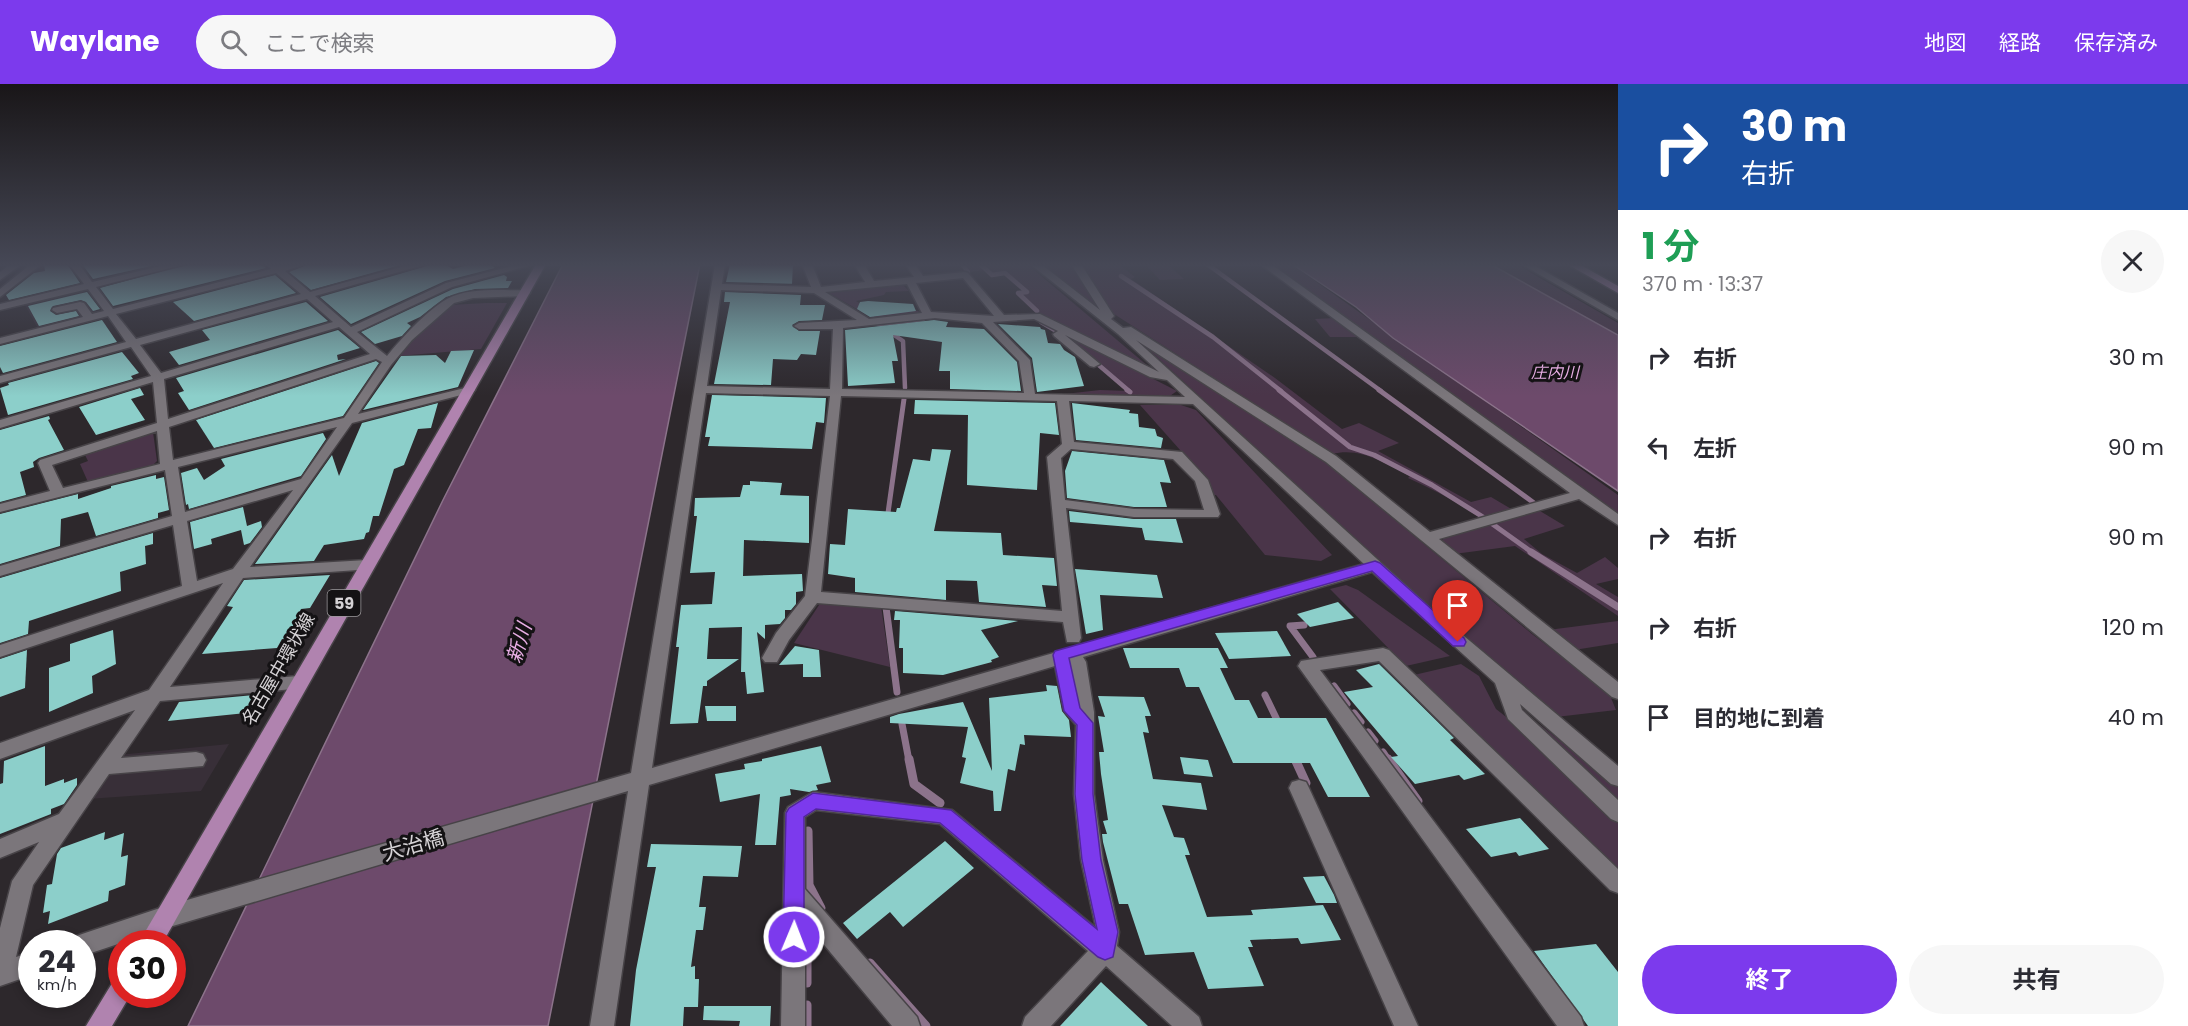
<!DOCTYPE html>
<html lang="ja">
<meta charset="utf-8">
<style>
:root{--surface:#fff;--page:#f7f7f7;--text:#2b2b33;--muted:#7c7c81;--accent:#7c3aed}
body{margin:0;font-family:Poppins,"Noto Sans JP",sans-serif;background:var(--page);color:var(--text);height:100vh;display:flex;flex-direction:column;font-size:22px;white-space:nowrap}
*{box-sizing:border-box;margin:0}
p{font-size:20px;color:var(--muted)}
.icon{flex:none;width:33px;height:33px;fill:none;stroke:currentColor;stroke-width:2;stroke-linecap:round;stroke-linejoin:round}
.map{position:relative;flex:1;overflow:hidden}
.details{display:flex;flex-direction:column;background:var(--surface);width:570px}
.details>*{flex:none}
.hud{background:#1a4fa0;color:#fff;overflow:hidden}
.speed{position:absolute;left:18px;top:846px;display:flex;gap:12px;font-size:30px;font-weight:700;text-align:center}
.speed>*{display:grid;place-content:center;width:78px;height:78px;border-radius:50%;background:var(--surface);box-shadow:0 3px 9px #0003;line-height:1}
.speed small{font-size:15px;font-weight:400}
.speed .limit{border:9px solid #d22;background:#fff;color:#111}
.pin{position:absolute;display:grid;place-items:center;width:51px;height:51px;color:#fff;margin:-62px -26px;border-radius:50% 50% 50% 0;rotate:-45deg;box-shadow:0 0 6px #0007}
.pin .icon{rotate:45deg}
.me{position:absolute;width:66px;margin:-33px;rotate:1deg;stroke-linejoin:round;filter:drop-shadow(0 0 4px #0008)}
.turn{display:flex;align-items:center;gap:21px;height:126px;padding:0 24px;font-size:27px}
.turn .icon{width:78px;height:78px;stroke-width:2.5}
.turn b{display:block;font-size:42px;line-height:51px}
.round{display:grid;place-items:center;flex:none;width:63px;height:63px;border-radius:32px;background:var(--page)}
.headline{display:flex;align-items:center;justify-content:space-between;height:102px;padding:0 24px}
h1{font-size:36px;font-weight:700;line-height:45px;color:#1e9e55}
.button{display:flex;gap:12px;margin-top:auto;padding:12px 24px}
.button a{flex:1;height:69px;border-radius:36px;background:var(--accent);color:#fff;font-size:24px;font-weight:700;line-height:69px;text-align:center}
.button a+a{background:var(--page);color:var(--text)}
ul{padding:0;list-style:none}
li{display:flex;align-items:center;gap:18px;height:90px;padding:0 24px}
li div{flex:1}
li b{display:block;font-size:22px}
li em{font-style:normal}
header{display:flex;align-items:center;gap:36px;box-sizing:border-box;height:84px;padding:0 30px;background:var(--accent);color:#fff}
header strong{font-size:28px}
nav{display:flex;gap:33px;margin-inline-start:auto;font-size:21px}
.search{width:420px;height:54px;background:var(--page);display:flex;align-items:center;gap:15px;box-sizing:border-box;padding:0 21px;border-radius:33px;color:var(--muted);font-size:22px}
main{display:flex;flex:1;min-height:0}
.map>svg:first-child{display:block}
.built{fill:#382f38}
.green{fill:#4a3549}
.water{fill:#6d4a6b;stroke:#8c738b;stroke-width:1.5}
.lines{fill:none;stroke-linecap:round;stroke-linejoin:round}
.stream-far3{stroke:#8c738b;stroke-width:4.5}
.stream-far2{stroke:#8c738b;stroke-width:5}
.stream-far1{stroke:#8c738b;stroke-width:7}
.stream{stroke:#8c738b;stroke-width:9}
.building{fill:#8ccfca}
.minor-casing{stroke:#474347;stroke-width:3}
.major-casing{stroke:#474347;stroke-width:3}
.minor{fill:#7b767b;fill-rule:evenodd}
.major{fill:#b083af;fill-rule:evenodd}
.route{fill:#7c3aed;stroke:#51269a;stroke-width:1.5}
.labels{text-anchor:middle;dominant-baseline:central;stroke-width:6;stroke-linejoin:round;paint-order:stroke}
.far-water-label{font-size:16px;font-style:italic;fill:#e7ade3;stroke:#141214}
.shield{fill:#141214;stroke:#9c999c;stroke-width:1.5}
.shield-label{font-size:16px;font-weight:bold;fill:#d6d3d6}
.street-label{font-size:18px;fill:#d6d3d6;stroke:#141214}
.water-label{font-size:20px;font-style:italic;fill:#e7ade3;stroke:#141214}
.near-street-label{font-size:21px;fill:#d6d3d6;stroke:#141214}
</style>
<header>
<strong>Waylane</strong>
<div class="search"><svg class="icon" aria-label="search" viewBox="0 0 24 24"><circle cx="10" cy="10" r="6"/><path d="M15 15l6 6"/></svg>ここで検索</div>
<nav><a>地図</a><a>経路</a><a>保存済み</a></nav>
</header>
<main>
<div class="map">
<svg width="1618" height="942" viewBox="0 0 1618 942">
<rect width="100%" height="100%" fill="#2d282c"/>
<g class="built">
<path d="M82,206l15,22 -59,17 -14,-26z"/>
<path d="M229,660l-28,47 -113,8 30,-44z"/>
</g>
<g class="green">
<path d="M963,180h64l128,108 -112,-55 -25,-24 8,-2 -21,-17 -13,1 -6,-5 -17,2z"/>
<path d="M1041,180h31l31,49z"/>
<path d="M1081,180h37l17,13 -4,2 144,99 67,51 17,-6 40,20 -21,8 93,51 20,-5 22,13 -32,7c-24,-15 -47,-27 -73,-39l2,-2c-26,-13 -49,-29 -78,-22l-218,-140 -7,-6z"/>
<path d="M1145,180h22l17,15 -24,1z"/>
<path d="M1271,180h20l327,231v21z"/>
<path d="M1490,180h26l102,59v12z"/>
<path d="M902,200l7,7 -23,1 -2,3 -28,6 8,5 54,5 6,4 -50,4 -45,-26z"/>
<path d="M486,219h21l-26,46 -83,7 16,-19 36,-32z"/>
<path d="M1335,234l28,19h-33l-15,-18z"/>
<path d="M1038,236l139,71 -10,7 -120,-2 53,-6 30,1 -65,-55z"/>
<path d="M1133,251l189,124 210,175 77,59 7,17 -60,7 -103,-87z"/>
<path d="M1140,321h41l15,5 136,145 -11,6 -56,-6 -49,-60h-8l-3,-17z"/>
<path d="M153,348l4,29 -4,4 -65,17 -8,-18 8,-3 -4,-8z"/>
<path d="M1540,427l25,15 -41,13 18,15 35,19 28,-16 13,11v11l-22,5 22,13v19l-103,-70 -61,8 -12,-13 3,-5z"/>
<path d="M1346,501l12,5 92,66 -44,10 -76,-77z"/>
<path d="M821,518l60,4 9,61 -96,-24z"/>
<path d="M1618,537v22l-44,7 -26,-20z"/>
<path d="M1461,580l18,12 17,33 37,29 85,83v48l-204,-194z"/>
<path d="M1539,640l79,62v14l-76,-71z"/>
</g>
<g class="water">
<path d="M563,180h137l-152,762h-360l255,-526z"/>
<path d="M1292,180h198l128,71v156l-225,-153 -37,-31z"/>
</g>
<g class="lines">
<g class="stream-far3">
<path d="M962,180l6,8"/>
<path d="M980,180l12,11 13,-2 22,19 -9,1 19,18"/>
<path d="M1207,180l174,127"/>
<path d="M1121,192l92,61 68,54"/>
<path d="M1041,238l22,13"/>
<path d="M878,240l45,-5"/>
<path d="M888,247l15,10 2,47"/>
<path d="M1094,277l35,30"/>
</g>
<g class="stream-far2">
<path d="M1127,306l3,2"/>
<path d="M1279,306l71,57 24,8 58,30 51,32"/>
<path d="M1379,306l155,113"/>
<path d="M887,436l17,-121"/>
<path d="M1491,439l42,30"/>
</g>
<g class="stream-far1">
<path d="M1531,468l87,55"/>
<path d="M886,523l11,85"/>
<path d="M1304,541l-14,1 23,31"/>
<path d="M1334,602l13,18"/>
<path d="M1265,611l14,29"/>
<path d="M1354,629l7,9"/>
<path d="M902,640l7,37"/>
<path d="M1368,648l7,9"/>
<path d="M1383,668l6,9"/>
<path d="M1294,674l1,3"/>
</g>
<g class="stream">
<path d="M909,675l5,25 26,19"/>
<path d="M1295,675l11,24"/>
<path d="M1388,675l30,42"/>
<path d="M808,747l1,54 12,23"/>
<path d="M807,849v50"/>
<path d="M870,879l56,63"/>
<path d="M807,921v21"/>
</g>
</g>
<g class="building">
<path d="M44,180h23l13,19 -71,17 -3,-5 28,-22 11,-2z"/>
<path d="M82,180h78l-67,15z"/>
<path d="M188,180h72l6,4 -153,38 -13,-18z"/>
<path d="M310,180h94l-93,26 -22,-18z"/>
<path d="M434,180h10l9,5 19,-5h18l5,4 -50,13 -94,43 -31,-27z"/>
<path d="M730,180h63l-1,20h9l-75,-2z"/>
<path d="M275,191l21,18 -102,28 -21,-19z"/>
<path d="M504,191l3,2 -1,4h6l-4,7 -33,1 -29,8 -26,20 -13,6 4,3 -9,10 -27,8 -14,-12 92,-43z"/>
<path d="M87,208l13,17 -7,2 -7,-9 -5,-2 -28,6 -3,5 6,4 20,-4 3,5 -40,10 -11,-20z"/>
<path d="M725,208l76,3 -1,10h25l-3,15 -23,1 -7,4 7,6h21l-4,24 -15,-1 -4,6 -24,-1 -2,26 -57,-1 16,-82h-6z"/>
<path d="M868,217l45,3 3,7 -46,6 -13,-8 3,-7z"/>
<path d="M306,218l22,19 -149,44 -10,-13 41,-12 -8,-10z"/>
<path d="M102,236l15,22 -114,31 -3,-6v-21z"/>
<path d="M934,236l14,2 -2,5 38,2 33,33 4,29 -71,-2v-18h-11l3,-29 -49,-7 5,26h-6l3,22 -47,3 -3,-56z"/>
<path d="M998,240l42,3 1,2 4,1 3,13 12,1 4,6 11,7 9,29 -47,6 -5,-34z"/>
<path d="M338,246l22,18 -23,7 1,5 8,-1 -157,51 -11,-17 6,-2 -8,-13z"/>
<path d="M474,266l-16,37 -95,23 38,-54 35,-1 9,8 6,-12z"/>
<path d="M122,268l17,21 -8,3 2,3 -125,36 -8,-27 9,-3 -1,-2z"/>
<path d="M376,277l3,2 -36,53 -129,32 -18,-28z"/>
<path d="M140,304l4,7 -13,4 14,21 -49,15 -17,-28z"/>
<path d="M712,311l114,3 -2,25 -8,-1 -4,27 -104,-3 2,-9h-5z"/>
<path d="M915,316l140,3 4,32 -19,-2 -3,57 -70,-5 1,-70 -54,-1z"/>
<path d="M438,319l-7,25 -13,1 -14,36 -10,4 -15,47h-6l-4,16 -3,1 -2,6 -40,6 -10,16 -59,3 77,-109 7,21 23,-53z"/>
<path d="M1072,319l58,7 -1,3 9,1 1,13 16,2 2,7 6,2 -2,10 -85,-8z"/>
<path d="M49,332l1,3 -2,1 16,30 -25,8 -6,4 1,5 -14,5 6,23 -26,7v-72z"/>
<path d="M323,349l3,6 -25,37 -112,33 -1,-5 -2,1 -5,-32 16,-5 7,12 21,-14 -4,-7z"/>
<path d="M932,365l19,1 -17,81 67,2 2,22 51,3 3,28 -15,-1 4,22 -67,-5 -2,-21 -31,-1v20l-91,-8v-14l-27,-4 2,-30 15,1 3,-36 48,3 1,-4h3l13,-49 17,2z"/>
<path d="M1072,367l92,9 7,23 -11,-1 7,25h-33l-67,-9 -2,-27z"/>
<path d="M156,391v4l8,-2 5,33 -11,3v5l-62,18 -8,-24 -27,7 -1,27 -60,18v-50l78,-20v5l33,-11v-2z"/>
<path d="M750,397l32,2 -2,12 29,1v47l-65,-3 -1,36 59,-2 1,17 -7,1v12l-5,6h-6v8l-5,6 -15,1v14l-8,-7 7,60 -17,2 -2,-22h-4l1,-45 -33,1 -2,31h32l-32,22v5h-4l-5,37 -28,1 9,-77h-3l5,-42 31,-1 3,-32 -25,1 7,-57h-3l1,-18 45,-1 3,-12h7z"/>
<path d="M243,423l4,19 14,-5 1,6 -12,16 -6,2 -3,-15 -30,9 1,5 -18,5 -4,-27z"/>
<path d="M1069,427l65,8h42l7,24 -38,-3 -3,-12 -72,-6z"/>
<path d="M153,449v11l-8,2 1,18 -26,8 1,19 -92,30 -1,13 -28,9v-65z"/>
<path d="M1075,485l82,6 6,23 -63,-3 3,35 -17,4z"/>
<path d="M330,491l-20,33 -9,1 -14,30h-5l-5,9 -75,6 31,-47 -6,-1 17,-26z"/>
<path d="M1338,518l16,16 -44,9 -13,-13z"/>
<path d="M895,527l123,10 -37,9 18,27 -8,3 1,2 -49,13 -40,-2v-25h-4l1,-28h-6z"/>
<path d="M113,546l3,34 -24,12 1,17 -44,19v-44l21,-7v-17z"/>
<path d="M1277,547l14,25 -62,3 -14,-26z"/>
<path d="M795,562l24,4 2,27h-18v-13l-24,1z"/>
<path d="M1123,564h95l10,20h-8l15,32h14l9,18h68l44,79h-42l-18,-34h-77l-34,-76h-13l-7,-19h-49z"/>
<path d="M27,566l-2,38 -25,9v-38z"/>
<path d="M1379,580l75,74 -4,2 35,34 -21,6 -5,-5 -44,9 -24,-27 7,-1 -54,-64 29,-5 -17,-17z"/>
<path d="M1046,601l11,1 5,25 7,9 2,17 -47,-2 1,10 -5,-1 -5,27 -7,-2 -7,42h-7l-1,-20 -33,-8 6,-25 -4,-1 6,-30 -78,-4v-6l9,-3 64,-12 29,69 -3,-73 58,-7z"/>
<path d="M254,611l-8,18 -78,8 11,-19z"/>
<path d="M1098,612l46,1 7,19h-6l4,17 -6,-1 10,47 48,4 6,27 -45,-5 12,32 10,1 6,17h-5l22,62 46,-2 -2,-5 72,-5 18,35 -40,4 -3,-6 -48,2 3,7h-5l16,39 -56,3 -14,-37 -49,3 -17,-51h-9l-16,-62 -1,-8h5l-4,-13 5,-1 -7,-46 -2,-22h5l-6,-36 7,1z"/>
<path d="M705,622h31v15h-29z"/>
<path d="M45,662v40l19,-7v4l13,-5v7l-13,19 -13,5v5l-51,20v-50l3,-1 1,-22z"/>
<path d="M821,662l10,36 -15,3 2,5 -9,2 -19,-3 1,6 -11,2 -4,48h-21l5,-51 -40,8 -5,-28 30,-5 -1,-5 18,-3v-2z"/>
<path d="M1180,673l28,3 5,17 -29,-3z"/>
<path d="M1520,734l29,31 -30,7 -3,-4 -25,5 -25,-28z"/>
<path d="M105,748l-1,8 20,-7 -3,24 7,-2 -3,30 -16,6 -1,10 -60,23 2,-13 -7,2 4,-28 5,-1 5,-30 4,-6z"/>
<path d="M945,757l29,27 -71,59 -13,-15 -33,27 -14,-16z"/>
<path d="M651,760l91,2 -4,31 -35,-1 -4,31h7l-3,23h-7l-5,37 4,-1v13h4l-1,28h-14l-1,19h-53l6,-56 20,-103h-9z"/>
<path d="M1324,792l10,19 3,8h-21l-13,-26z"/>
<path d="M1596,860l22,28v54h-30l-54,-75z"/>
<path d="M1101,898l47,44h-88z"/>
<path d="M704,922h67l-1,20h-31l1,-5 -37,-1z"/>
</g>
<g class="lines">
<g class="minor-casing">
<g id="minor">
<path d="M11,180h11l-22,16v-8z"/>
<path d="M31,180h11l-42,33v-8z"/>
<path d="M69,180h10l13,18 78,-18h16l-90,23 17,22 158,-40 -2,-3 2,-2 9,2 25,-2 -20,7 25,21 102,-28h15l-112,32 36,31 95,-44 74,-19h15l-83,23 -95,45 30,24c14,-17 40,-46 60,-57 22,-12 54,-8 78,-9l5,3 -5,3 -52,2 -19,5 -42,37 -21,25 -33,49 111,-27 6,3 -2,2 -121,31 -102,144 117,-7 5,1 3,4 -3,4 -129,9 -73,109 128,-11 6,2 3,5 -3,5 -144,13 -39,57 75,-6 7,2 3,6 -3,6 -94,8 -76,111 -17,72 16,-5v23l-32,11v-58l12,-47 27,-39 -39,16v-19l59,-25 76,-104 -135,49v-16l149,-53 74,-107 -223,74v-12l182,-59 -9,-61 -173,51v-10l172,-50 -7,-46 -165,42v-8l50,-13 -12,-28 2,-3 117,-37 -4,-41 -153,46v-8l151,-44 -20,-29 -131,36v-7l126,-34 -18,-26 -108,28v-6l83,-21 -6,-8 -20,4 -5,-3 1,-2 27,-6 4,1 8,11 12,-3 -16,-22 -88,21v-6l84,-20zM276,189l25,21 -165,45 -20,-25zM307,215l26,23 -172,51 -21,-28zM339,243l31,27 -202,65 -4,-40zM376,275l6,3 -38,56 -171,42 -4,-33zM337,343l-36,52 -116,33 -7,-45zM157,347l3,33 -97,24 -11,-23zM293,406l-60,79 -36,12 -10,-60z"/>
<path d="M715,180h10l-3,20 89,3 -9,-23h10l9,23 44,-5 -11,-18h10l10,17 40,-4 -9,-13h10l8,12 42,-4 3,1 36,42 36,-1 119,58 -41,-38 -88,-70h11l59,46 -29,-46h10l33,52 -3,3 12,9 8,-1 205,129 94,76 140,-39 -310,-229h11l347,250v11l-39,-26 -140,40 179,143v17l-6,-2 -286,-235 -190,-122 296,269 186,157v20l-7,-2 -91,-80 2,6 96,90v22l-7,-3 -103,-100 -13,-36 -123,-111 -289,85 3,5 8,50v82l9,66 16,72 -2,14 82,71 3,9h-30l-66,-60 -55,60h-29l3,-9 63,-66 -148,-127 -124,-14 -11,7v72l112,128 3,9h-28l-87,-104v104h-24l4,-213 3,-6 25,-15 139,18 144,118 -15,-68 -7,-66 2,-69 -12,-14 -9,-45 -406,119 -35,241h-24l38,-235 -462,137 -84,28v-12h-11l3,-7 8,-3 84,-28 465,-133zM963,194l31,38 -63,-4 -15,-29zM907,200l15,29 -53,6 -44,-27zM721,206l93,3 43,27 -58,3 -5,3 5,3h34l-3,60 -123,-3zM935,234l47,5 37,38 5,32 -182,-4 1,-61zM1034,235l24,12 -5,3 1,2 36,30 4,1 6,-3 -35,-29 85,42 17,3 18,17 -150,-3 -5,-34 -37,-38zM706,309l124,3 -25,200 -29,37 -14,25 3,4h12l12,-22 28,-37 246,19 4,20h12l2,-4 -15,-130 68,9h84l2,-3 -12,-34 -26,-28 -108,-10 -5,-41 124,3 171,160 -712,204zM841,312l216,5 5,43 -15,13 15,154 -241,-19zM1071,365l102,10 22,22 9,29 -70,-1 -69,-9 -4,-42z"/>
<path d="M1521,180h11l86,49v7z"/>
<path d="M1383,564l6,2 229,219v24l-8,-3 -231,-229 -59,9 261,347 3,9h-27l-259,-360 3,-5 6,-1z"/>
<path d="M1299,696l7,2 3,6 109,238h-24l-105,-238 3,-6z"/>
</g>
</g>
<g class="major-casing">
<g id="major">
<path d="M536,180h10l-384,680h-24z"/>
<path d="M1567,180h12l39,22v7z"/>
<path d="M122,892v18h9l-19,32h-26l28,-46z"/>
</g>
</g>
<use href="#minor" class="minor"/>
<use href="#major" class="major"/>
</g>
<linearGradient id="sky" x2="0" y2="1"><stop stop-color="#191618"/><stop offset="0.58" stop-color="#464856"/><stop offset="1" stop-color="#464856" stop-opacity="0"/></linearGradient>
<rect width="1618" height="312" fill="url(#sky)"/>
<path class="route" d="M1375,477l5,2 84,75 2,4 -2,4h-11l-81,-75 -303,87 11,50 13,15v71l8,66 17,72 -5,25 -8,3 -7,-3 -158,-134 -124,-14 -12,8v120l-3,7 -7,3 -8,-3 -3,-7 3,-124 3,-5 24,-15 138,17 146,119 -15,-69 -7,-66 2,-69 -13,-14 -11,-56 2,-4z"/>
<g class="labels">
<g class="far-water-label">
<text x="1555" y="288">庄内川</text>
</g>
<rect class="shield" x="327.5" y="506" width="33" height="26" rx="4.5"/>
<g class="shield-label">
<text x="344" y="519">59</text>
</g>
<g class="street-label">
<text transform="translate(278 585) rotate(-60)">名古屋中環状線</text>
</g>
<g class="water-label">
<text transform="translate(519 559) rotate(-73)">新川</text>
</g>
<g class="near-street-label">
<text transform="translate(413 761) rotate(-16)">大治橋</text>
</g>
</g>
</svg>
<div class="speed"><div>24<small>km/h</small></div><div class="limit">30</div></div>
<div class="pin" style="left:1458px;top:558px;background:#d93025"><svg class="icon" aria-label="arrive" viewBox="0 0 24 24"><path d="M6 21V4h12l-3 4 3 4H6"/></svg></div>
<svg class="me" style="left:794px;top:853px" viewBox="-20 -20 40 40"><circle r="17" fill="#7c3aed" stroke="#fff" stroke-width="3"/><path d="M0-11L8 9 0 5-8 9z" fill="#fff"/></svg>
</div>
<section class="details">
<div class="hud">
<div class="turn"><svg class="icon" aria-label="right" viewBox="0 0 24 24"><path d="M7 20v-9h11M14 6l5 5-5 5"/></svg><div><b>30 m</b>右折</div></div>
</div>
<div class="headline"><div><h1>1 分</h1><p>370 m · 13:37</p></div><a class="round"><svg class="icon" aria-label="close" viewBox="0 0 24 24"><path d="M6 6l12 12M18 6L6 18"/></svg></a></div>
<ul>
<li><svg class="icon" aria-label="right" viewBox="0 0 24 24"><path d="M7 20v-9h11M14 6l5 5-5 5"/></svg><div><b>右折</b></div><em>30 m</em></li>
<li><svg class="icon" aria-label="left" viewBox="0 0 24 24"><path d="M17 20v-9H6M10 6l-5 5 5 5"/></svg><div><b>左折</b></div><em>90 m</em></li>
<li><svg class="icon" aria-label="right" viewBox="0 0 24 24"><path d="M7 20v-9h11M14 6l5 5-5 5"/></svg><div><b>右折</b></div><em>90 m</em></li>
<li><svg class="icon" aria-label="right" viewBox="0 0 24 24"><path d="M7 20v-9h11M14 6l5 5-5 5"/></svg><div><b>右折</b></div><em>120 m</em></li>
<li><svg class="icon" aria-label="arrive" viewBox="0 0 24 24"><path d="M6 21V4h12l-3 4 3 4H6"/></svg><div><b>目的地に到着</b></div><em>40 m</em></li>
</ul>
<div class="button"><a>終了</a><a>共有</a></div>
</section>
</main>
